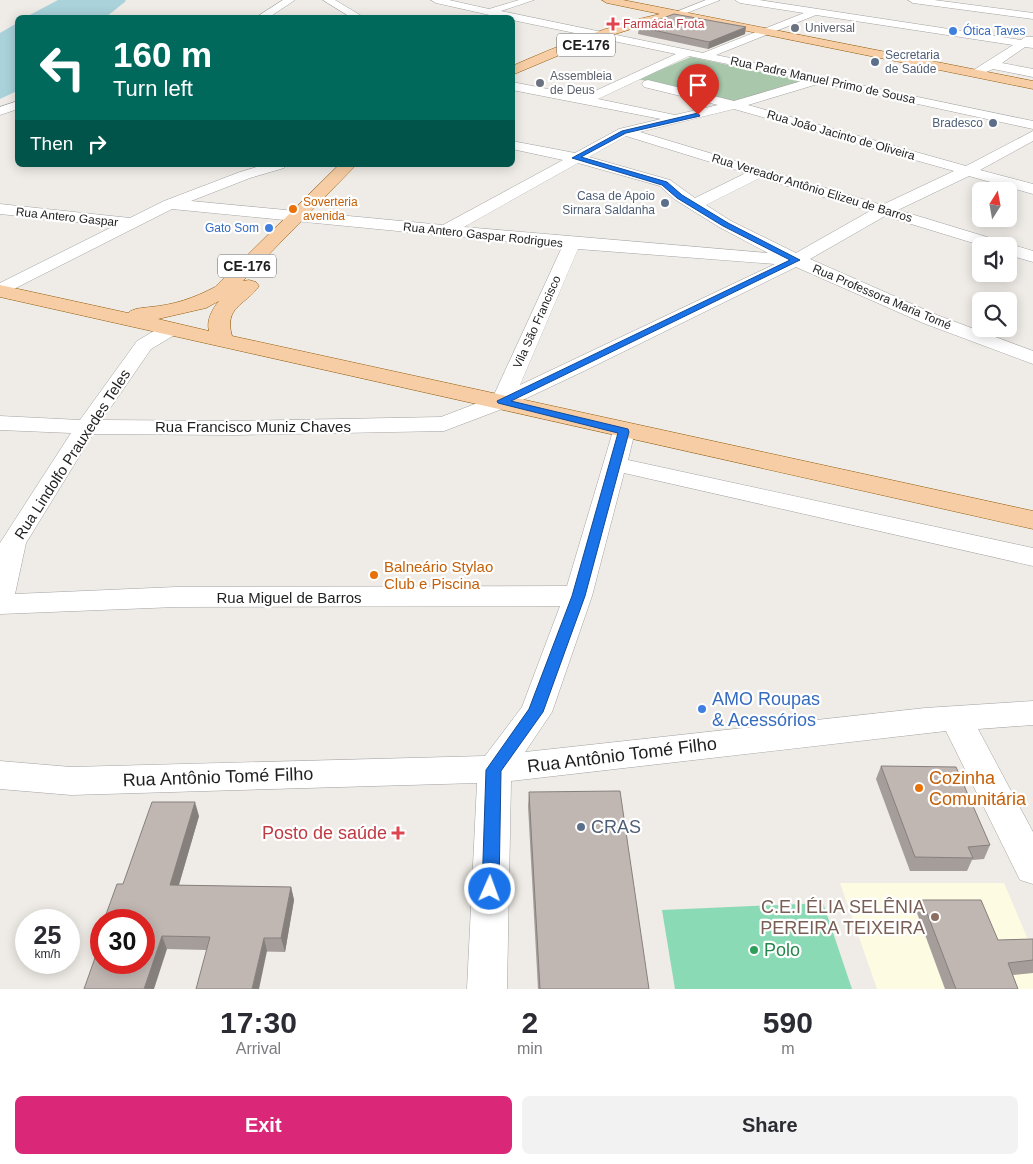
<!DOCTYPE html>
<meta charset="utf-8">
<style>
:root{--surface:#fff;--page:#f2f2f3;--text:#2b2b33;--muted:#7c7c81;--accent:#db2777}
body{margin:0;font-family:Helvetica,sans-serif;background:var(--page);color:var(--text);height:100vh;display:flex;flex-direction:column;font-size:19px;white-space:nowrap}
*{box-sizing:border-box;margin:0}
p{font-size:16px;color:var(--muted)}
.icon{flex:none;width:28px;height:28px;fill:none;stroke:currentColor;stroke-width:2;stroke-linecap:round;stroke-linejoin:round}
.map{position:relative;height:989px;overflow:hidden}
.side{display:flex;flex-direction:column;background:var(--surface);flex:1}
.side>*{flex:none}
.banner{position:absolute;left:15px;top:15px;width:500px;height:152px;border-radius:8px;box-shadow:0 2px 12px #0003;background:#00695c;color:#fff;overflow:hidden}
.needle{width:32px;rotate:11deg}
.fabs{position:absolute;left:972px;top:182px;display:grid;gap:10px}
.fabs a{display:grid;place-items:center;width:45px;height:45px;border-radius:8px;background:var(--surface);box-shadow:0 2px 12px #0003;font-size:25px}
.speed{position:absolute;left:15px;top:909px;display:flex;gap:10px;font-size:25px;font-weight:700;text-align:center}
.speed>*{display:grid;place-content:center;width:65px;height:65px;border-radius:50%;background:var(--surface);box-shadow:0 2px 12px #0003;line-height:1}
.speed small{font-size:12px;font-weight:400}
.speed .limit{border:8px solid #d22;background:#fff;color:#111}
.pin{position:absolute;display:grid;place-items:center;width:42px;height:42px;color:#fff;margin:-51px -21px;border-radius:50% 50% 50% 0;rotate:-45deg;box-shadow:0 0 5px #0007}
.pin .icon{rotate:45deg}
.me{position:absolute;width:55px;margin:-28px;rotate:2deg;stroke-linejoin:round;filter:drop-shadow(0 0 4px #0008)}
.turn{display:flex;align-items:center;gap:18px;height:105px;padding:0 15px;font-size:22px}
.turn .icon{width:65px;height:65px;stroke-width:2.5}
.turn b{display:block;font-size:35px;line-height:42px}
.then{display:flex;align-items:center;height:48px;padding:0 15px;background:#0003;gap:10px;font-size:19px}
.eta{display:flex;justify-content:space-evenly;align-items:center;height:85px;text-align:center}
.eta b{font-size:30px;font-weight:700;line-height:35px}
.primary-button{display:flex;gap:10px;margin-top:auto;padding:10px 15px}
.primary-button a{flex:1;height:58px;border-radius:8px;background:var(--accent);color:#fff;font-size:20px;font-weight:700;line-height:58px;text-align:center}
.primary-button a+a{background:var(--page);color:var(--text)}
.map>svg:first-child{display:block}
.education{fill:#fdfbe1}
.cemetery{fill:#a8c7ab}
.pitch{fill:#89dab5}
.water{fill:#a9d2da}
.lines{fill:none;stroke-linecap:round;stroke-linejoin:round}
.street-casing{stroke:#a3a3a3;stroke-width:1}
.primary-casing{stroke:#915b09;stroke-width:1}
.street{fill:#fff;fill-rule:evenodd}
.primary{fill:#f6cda4;fill-rule:evenodd}
.wall{fill:#a59d9a}
.shaded-wall{fill:#86807d}
.building{fill:#c0b7b3;stroke:#86807d}
.route{fill:#1a73e8;stroke:#114b97}
.health-dot{fill:#e0444e;stroke:#fff;stroke-width:2}
.worship-dot{fill:#6b7280;stroke:#fff;stroke-width:2}
.shop-dot{fill:#3f7fe0;stroke:#fff;stroke-width:2}
.service-dot{fill:#5c6f8a;stroke:#fff;stroke-width:2}
.food-dot{fill:#e8710a;stroke:#fff;stroke-width:2}
.education-dot{fill:#8d6e63;stroke:#fff;stroke-width:2}
.leisure-dot{fill:#2e9e5b;stroke:#fff;stroke-width:2}
.labels{text-anchor:middle;dominant-baseline:central;stroke-width:4.5;stroke-linejoin:round;paint-order:stroke}
.far-health-label{font-size:12px;fill:#be3a42;stroke:#fff;text-anchor:start}
.far-worship-label{font-size:12px;fill:#5b616d;stroke:#fff;text-anchor:start}
.far-shop-label{font-size:12px;fill:#366cbe;stroke:#fff;text-anchor:start}
.far-service-label{font-size:12px;fill:#4e5e75;stroke:#fff;text-anchor:end}
.far-street-label{font-size:12px;fill:#1f1f1f;stroke:#fff}
.far-food-label{font-size:12px;fill:#c56008;stroke:#fff;text-anchor:start}
.shield{fill:#fff;stroke:#626262;stroke-width:1}
.shield-label{font-size:14px;font-weight:bold;fill:#1f1f1f}
.street-label{font-size:15px;fill:#1f1f1f;stroke:#fff}
.food-label{font-size:15px;fill:#c56008;stroke:#fff;text-anchor:start}
.near-shop-label{font-size:18px;fill:#366cbe;stroke:#fff;text-anchor:start}
.near-street-label{font-size:18px;fill:#1f1f1f;stroke:#fff}
.near-food-label{font-size:18px;fill:#c56008;stroke:#fff;text-anchor:start}
.near-service-label{font-size:18px;fill:#4e5e75;stroke:#fff;text-anchor:start}
.near-health-label{font-size:18px;fill:#be3a42;stroke:#fff;text-anchor:end}
.near-education-label{font-size:18px;fill:#785e54;stroke:#fff;text-anchor:end}
.near-leisure-label{font-size:18px;fill:#27864d;stroke:#fff;text-anchor:start}
</style>
<div class="map">
<svg width="1033" height="989" viewBox="0 0 1033 989">
<rect width="100%" height="100%" fill="#efebe6"/>
<path class="education" d="M840,883h164l29,68v38h-156z"/>
<path class="cemetery" d="M691,57l112,24 -72,21 -93,-23z"/>
<path class="pitch" d="M823,903l29,86h-177l-13,-79z"/>
<g class="water">
<path d="M58,0h67l1,1 -20,16h-80z"/>
<path d="M17,23v68l-17,8v-66z"/>
</g>
<g class="lines">
<g class="street-casing">
<g id="street">
<path d="M283,0h12l-27,18h-13z"/>
<path d="M323,0h12l30,18h-13z"/>
<path d="M431,0h18l40,9 30,-9h15l-33,11 202,42 101,-40 -64,-10 -5,-3h24l262,40 4,-3h8v11l-8,-1 -23,16 31,6v8l-40,-8 -18,8 -6,-4 44,-28 -197,-30 -100,40 317,66v8l-212,-46 -73,22 218,61 67,-35v10l-53,29 53,14v10l-64,-18 -71,34 135,41v11l-24,-7v-9h-26l-98,-30 -75,43 127,56 96,36v13l-110,-41 -127,-56 -212,104 -74,35 -66,25 -209,4 -142,-1 -67,109 -11,51 161,-7 391,-1 46,-155 3,-5 8,-2 8,2 3,5 -7,29 405,88v18l-409,-93 -32,123 -40,116 -27,40 400,-44 108,-7v24l-55,4 55,103v52l-13,-4 -74,-149 -435,50 -4,208h-40l10,-206 -406,12 -71,-6v-28l71,6 414,-11 37,-49 38,-101 -384,1 -176,7v-71l71,-110 -71,-3v-14l80,4 57,-79 27,-16 7,-2 7,2 3,4 -3,4 -27,16 -49,71 133,1 206,-4 52,-20 69,-150 -390,-38 -172,87v-13l114,-57 -114,-12v-10l130,14 34,-17 76,-29 23,-7h23l-2,3 -34,10 -59,23 252,24 120,-65 -51,-11v-8l63,12 44,-24 42,-10 -149,-29v-8l72,14 92,-42 -164,-34v-2h-9l-67,-15zM689,56l116,24 -71,21 -86,-21 -4,1 -2,3 2,3 74,18 -43,10 -77,-16zM734,109l220,62 -72,34 -242,-73zM626,136l120,37 -51,25 -25,-18 -81,-23zM578,163l82,23 14,13 45,28 49,26 -304,-26zM760,178l110,33 -74,42 -65,-32 -25,-16zM578,249l197,15 -255,121z"/>
<path d="M706,0h14l-41,16h-6l-2,-2z"/>
<path d="M908,0h26l99,13v6l-120,-16z"/>
<path d="M18,101v8l-18,6v-8z"/>
</g>
</g>
<g class="primary-casing">
<g id="primary">
<path d="M602,0h21l410,81v8l-360,-73 -80,25 -81,34v-9c48,-21 97,-41 148,-52l-53,-11z"/>
<path d="M339,165h17l-113,116 6,-1 7,2 3,4c-14,20 -35,20 -27,50l801,175v18l-1033,-232v-12l128,28c5,-5 15,-5 22,-6 24,-2 44,-9 65,-20zM219,301c-7,8 -13,20 -10,30l-51,-12 48,-11z"/>
</g>
</g>
<use href="#street" class="street"/>
<use href="#primary" class="primary"/>
</g>
<g class="wall">
<path d="M639,27l106,7 -37,15 -70,-15z"/>
<path d="M881,766l109,79 -6,14 -12,1 -5,11h-57l-34,-92z"/>
<path d="M529,792l120,197h-111l-10,-183z"/>
<path d="M199,816l-20,69 112,2 3,13 -9,52 -118,-3 -44,-65z"/>
<path d="M922,900l76,40 35,-1v34l-20,2 5,14h-73l-28,-76z"/>
</g>
<g class="shaded-wall">
<path d="M746,27l-1,7 -37,15 1,-7z"/>
<path d="M195,802l4,14 -24,82 -5,-13z"/>
<path d="M291,887l3,13 -9,52 -4,-14z"/>
<path d="M162,936l5,13 -13,40h-10z"/>
<path d="M264,938l3,13 -8,38h-7z"/>
</g>
<g class="building">
<path d="M674,14l72,13 -37,15 -70,-15z"/>
<path d="M881,766l75,1 34,78 -22,2 5,11 -58,-1z"/>
<path d="M620,791l29,198h-109l-11,-197z"/>
<path d="M152,802h43l-25,83 121,2 -10,51h-17l-12,51h-56l14,-52 -48,-1 -18,53h-60l17,-48v21h43v-42h-40l13,-36h6z"/>
<path d="M922,900h59l17,40 35,-1v21l-25,3 10,26h-62z"/>
<path d="M101,927v8h-2z"/>
</g>
<path class="route" d="M698,113l2,3 -74,17 -45,24 86,25 15,13 46,28 72,37 -289,141 117,28 1,3 -44,164 -42,116 -42,59 -2,118 -3,6 -6,2 -6,-2 -2,-6 4,-119 43,-61 43,-113 46,-163 -120,-30 -1,-2 293,-141 -67,-34 -46,-28 -15,-13 -90,-27 50,-27z"/>
<g class="health-dot">
<path d="M610.5 16.5h5v5h5v5h-5v5h-5v-5h-5v-5h5z"/>
<path d="M395.5 825.5h5v5h5v5h-5v5h-5v-5h-5v-5h5z"/>
</g>
<g class="worship-dot">
<circle cx="795" cy="28" r="5"/>
<circle cx="540" cy="83" r="5"/>
</g>
<g class="shop-dot">
<circle cx="953" cy="31" r="5"/>
<circle cx="269" cy="228" r="5"/>
<circle cx="702" cy="709" r="5"/>
</g>
<g class="service-dot">
<circle cx="875" cy="62" r="5"/>
<circle cx="993" cy="123" r="5"/>
<circle cx="665" cy="203" r="5"/>
<circle cx="581" cy="827" r="5"/>
</g>
<g class="food-dot">
<circle cx="293" cy="209" r="5"/>
<circle cx="374" cy="575" r="5"/>
<circle cx="919" cy="788" r="5"/>
</g>
<circle class="education-dot" cx="935" cy="917" r="5"/>
<circle class="leisure-dot" cx="754" cy="950" r="5"/>
<g class="labels">
<g class="far-health-label">
<text x="623" y="24">Farmácia Frota</text>
</g>
<g class="far-worship-label">
<text x="805" y="28">Universal</text>
<text x="550" y="76">Assembleia<tspan x="550" dy="14">de Deus</tspan></text>
</g>
<g class="far-shop-label">
<text x="963" y="31">Ótica Taves</text>
<text x="259" y="228" text-anchor="end">Gato Som</text>
</g>
<g class="far-service-label">
<text x="885" y="55" text-anchor="start">Secretaria<tspan x="885" dy="14">de Saúde</tspan></text>
<text x="983" y="123">Bradesco</text>
<text x="655" y="196">Casa de Apoio<tspan x="655" dy="14">Sirnara Saldanha</tspan></text>
</g>
<g class="far-street-label">
<text transform="translate(823 80) rotate(12)">Rua Padre Manuel Primo de Sousa</text>
<text transform="translate(841 135) rotate(16)">Rua João Jacinto de Oliveira</text>
<text transform="translate(812 188) rotate(17)">Rua Vereador Antônio Elizeu de Barros</text>
<text transform="translate(67 217) rotate(6)">Rua Antero Gaspar</text>
<text transform="translate(483 235) rotate(6)">Rua Antero Gaspar Rodrigues</text>
<text transform="translate(882 297) rotate(23)">Rua Professora Maria Tomé</text>
<text transform="translate(537 322) rotate(-66)">Vila São Francisco</text>
</g>
<g class="far-food-label">
<text x="303" y="202">Soverteria<tspan x="303" dy="14">avenida</tspan></text>
</g>
<g class="shield">
<rect x="557" y="33.5" width="58" height="23" rx="4"/>
<rect x="218" y="254.5" width="58" height="23" rx="4"/>
</g>
<g class="shield-label">
<text x="586" y="45">CE-176</text>
<text x="247" y="266">CE-176</text>
</g>
<g class="street-label">
<text x="253" y="426">Rua Francisco Muniz Chaves</text>
<text transform="translate(72 454) rotate(-57)">Rua Lindolfo Prauxedes Teles</text>
<text x="289" y="597">Rua Miguel de Barros</text>
</g>
<g class="food-label">
<text x="384" y="566">Balneário Stylao<tspan x="384" dy="17">Club e Piscina</tspan></text>
</g>
<g class="near-shop-label">
<text x="712" y="699">AMO Roupas<tspan x="712" dy="21">&amp; Acessórios</tspan></text>
</g>
<g class="near-street-label">
<text transform="translate(622 755) rotate(-7)">Rua Antônio Tomé Filho</text>
<text transform="translate(218 777) rotate(-2)">Rua Antônio Tomé Filho</text>
</g>
<g class="near-food-label">
<text x="929" y="778">Cozinha<tspan x="929" dy="21">Comunitária</tspan></text>
</g>
<g class="near-service-label">
<text x="591" y="827">CRAS</text>
</g>
<g class="near-health-label">
<text x="387" y="833">Posto de saúde</text>
</g>
<g class="near-education-label">
<text x="925" y="907">C.E.I ÉLIA SELÊNIA<tspan x="925" dy="21">PEREIRA TEIXEIRA</tspan></text>
</g>
<g class="near-leisure-label">
<text x="764" y="950">Polo</text>
</g>
</g>
</svg>
<div class="fabs">
<a><svg class="needle" viewBox="-14 -14 28 28"><path d="M0-13l5 13h-10z" fill="#e53935"/><path d="M0 13l5-13h-10z" fill="#7c7c81"/></svg></a>
<a><svg class="icon" aria-label="sound" viewBox="0 0 24 24"><path d="M4 9h4l5-4v14l-5-4H4zM17 9q2 3 0 6"/></svg></a>
<a><svg class="icon" aria-label="search" viewBox="0 0 24 24"><circle cx="10" cy="10" r="6"/><path d="M15 15l6 6"/></svg></a>
</div>
<div class="speed"><div>25<small>km/h</small></div><div class="limit">30</div></div>
<div class="pin" style="left:698px;top:115px;background:#d93025"><svg class="icon" aria-label="arrive" viewBox="0 0 24 24"><path d="M6 21V4h12l-3 4 3 4H6"/></svg></div>
<svg class="me" style="left:490px;top:889px" viewBox="-20 -20 40 40"><circle r="17" fill="#1a73e8" stroke="#fff" stroke-width="3"/><path d="M0-11L8 9 0 5-8 9z" fill="#fff"/></svg>
<div class="banner">
<div class="turn"><svg class="icon" aria-label="left" viewBox="0 0 24 24"><path d="M17 20v-9H6M10 6l-5 5 5 5"/></svg><div><b>160 m</b>Turn left</div></div>
<div class="then">Then<svg class="icon" aria-label="right" viewBox="0 0 24 24"><path d="M7 20v-9h11M14 6l5 5-5 5"/></svg></div>
</div>
</div>
<section class="side">
<div class="eta">
<div><b>17:30</b><p>Arrival</p></div>
<div><b>2</b><p>min</p></div>
<div><b>590</b><p>m</p></div>
</div>
<div class="primary-button"><a>Exit</a><a>Share</a></div>
</section>
